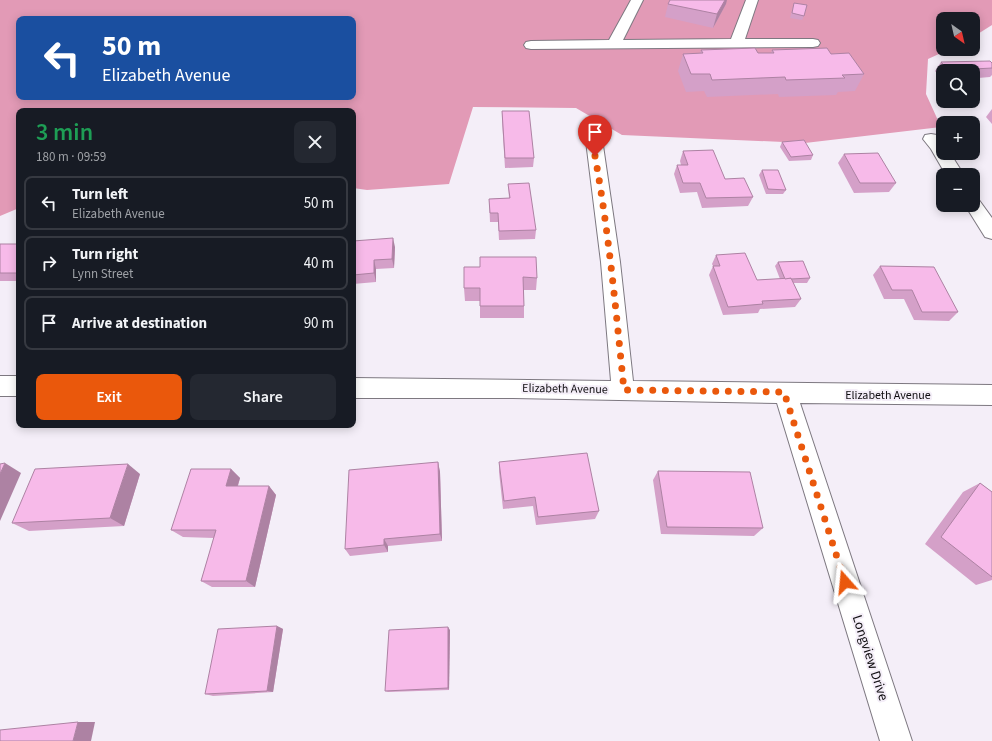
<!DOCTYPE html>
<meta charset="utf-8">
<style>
:root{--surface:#171b24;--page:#242831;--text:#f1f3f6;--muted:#9ea1a6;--line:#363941;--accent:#ea580c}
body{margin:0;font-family:"Source Sans 3",sans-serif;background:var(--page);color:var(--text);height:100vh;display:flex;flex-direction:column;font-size:15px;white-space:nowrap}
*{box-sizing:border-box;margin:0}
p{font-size:13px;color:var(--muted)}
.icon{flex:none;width:22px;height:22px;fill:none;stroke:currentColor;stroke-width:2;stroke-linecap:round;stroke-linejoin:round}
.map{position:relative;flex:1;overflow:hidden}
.sheet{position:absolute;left:16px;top:108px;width:340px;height:320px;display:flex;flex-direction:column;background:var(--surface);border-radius:8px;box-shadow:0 2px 10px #0003}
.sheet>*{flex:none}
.hud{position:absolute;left:16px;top:16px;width:340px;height:84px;border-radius:8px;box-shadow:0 2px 10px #0003;background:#1a4fa0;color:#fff;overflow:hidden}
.needle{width:26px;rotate:146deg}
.tools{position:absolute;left:936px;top:12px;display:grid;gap:8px}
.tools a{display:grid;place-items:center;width:44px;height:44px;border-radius:8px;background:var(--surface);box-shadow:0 2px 10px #0003;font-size:20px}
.pin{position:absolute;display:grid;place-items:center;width:34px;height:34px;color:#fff;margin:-41px -17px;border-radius:50% 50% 50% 0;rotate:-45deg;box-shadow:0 0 4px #0007}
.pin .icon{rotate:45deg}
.me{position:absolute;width:44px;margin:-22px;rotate:342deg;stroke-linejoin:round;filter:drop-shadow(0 0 3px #0008)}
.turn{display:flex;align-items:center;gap:14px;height:84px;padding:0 20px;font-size:18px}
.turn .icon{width:52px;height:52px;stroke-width:2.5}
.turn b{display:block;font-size:28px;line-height:34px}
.round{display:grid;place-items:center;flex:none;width:42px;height:42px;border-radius:8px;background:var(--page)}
.summary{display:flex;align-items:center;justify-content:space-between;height:68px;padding:0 20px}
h1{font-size:24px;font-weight:600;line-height:30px;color:#1e9e55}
.cta{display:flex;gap:8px;margin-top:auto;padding:8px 20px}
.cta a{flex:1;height:46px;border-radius:8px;background:var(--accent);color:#fff;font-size:16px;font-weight:600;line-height:46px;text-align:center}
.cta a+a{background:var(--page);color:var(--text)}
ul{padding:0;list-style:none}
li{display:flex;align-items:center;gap:12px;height:54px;margin:0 8px 6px;padding:0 12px;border:2px solid var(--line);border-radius:8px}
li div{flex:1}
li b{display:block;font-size:15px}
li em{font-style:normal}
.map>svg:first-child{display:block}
.forest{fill:#e29ab6;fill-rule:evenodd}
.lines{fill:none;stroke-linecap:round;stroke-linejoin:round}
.minor-casing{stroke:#7d7880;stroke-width:2}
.minor{fill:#fff;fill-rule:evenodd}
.wall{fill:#d4a0c8}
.shaded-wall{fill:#ad82a3}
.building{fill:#f7bae9;stroke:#ad82a3}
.route{stroke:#ea580c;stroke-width:7;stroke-dasharray:0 12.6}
.labels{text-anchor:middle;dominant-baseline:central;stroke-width:4;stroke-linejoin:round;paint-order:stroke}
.street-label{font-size:12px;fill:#0f0d10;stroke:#f4eef8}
.near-street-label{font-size:14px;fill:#0f0d10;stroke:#f4eef8}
</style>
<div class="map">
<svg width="992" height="741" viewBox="0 0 992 741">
<rect width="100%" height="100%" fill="#f4eef8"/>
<path class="forest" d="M0,0h992v25l-19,12v-18h-30v30h7l-22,10 -2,35 15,33 -136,16 -183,-8 -46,-27 -103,-1 -24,77 -82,6 -14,-2v-77h-334v97l-19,8zM19,19h334v78h-334z"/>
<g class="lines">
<g class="minor-casing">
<g id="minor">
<path d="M631,0h12l-20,40 108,-1 15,-39h12l-13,39h68l5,1 2,3 -2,3 -5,1 -282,2 -5,-1 -2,-3 2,-3 5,-1 78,-1z"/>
<path d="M592,120l6,2 2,3 20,137 13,119 359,4v20l-192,-2 112,338h-32l-103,-338 -264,-5h-160v-20l258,3 -10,-119 -17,-137 2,-3z"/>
<path d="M931,134l6,1 6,7v11h7l14,22h-18l-15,-26 -8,-10 2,-4z"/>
<path d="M973,198l6,2 13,18v21l-7,-2 -20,-32h8z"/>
<rect x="0" y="376" width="19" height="20"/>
</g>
</g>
<use href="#minor" class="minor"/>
</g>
<g class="wall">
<path d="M794,3l10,13 -2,4 -12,-2z"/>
<path d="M668,4h58l-13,24 -48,-11z"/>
<path d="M701,50l57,3h13l1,-3 59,4 33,20 -9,17 -17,1 -2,3 -57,2 -1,-3 -71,3 -3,-6 -18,1 -8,-21 5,-17 17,-1z"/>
<path d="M941,62l51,1v12l-2,2 -12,1 -5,6v-13h-30v10l-8,-10z"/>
<path d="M992,109v15l-6,-7z"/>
<path d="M502,111l32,47 -1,9 -28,1 -3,-48z"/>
<path d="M782,142l31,13 -2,5 -22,1 -9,-14z"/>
<path d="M683,151l70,46 -5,9 -46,2 -5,-16 -17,1 -6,-19 3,-9h4l-1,-4z"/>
<path d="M844,154l52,29 -7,9 -35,1 -16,-30z"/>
<path d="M762,170l24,20 -3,4h-17l-7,-19z"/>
<path d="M508,184l28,46 -1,9 -36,1 -1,-18h-8l-1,-23 20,-1z"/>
<path d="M353,241l42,6 -1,21 -18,1v13l-23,2z"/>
<rect x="0" y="244" width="19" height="37"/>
<path d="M716,255l41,25 23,-1 -5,-13 3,-4 32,16 -3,5h-14l8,16 -6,8 -35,2 -2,4 -35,2 -14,-40 4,-9 -1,-2z"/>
<path d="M880,266l78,46 -9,9 -35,-1 -10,-21h-20l-11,-24z"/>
<path d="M464,267l73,11 -1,12h-12v28h-44v-17h-15l-1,-13z"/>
<path d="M438,462l2,10 2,69 -54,5v6l-38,4 -5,-7z"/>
<path d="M499,462l100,49 -4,8 -59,6 -3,-19 -30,3 -4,-37z"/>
<path d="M231,469l9,9 -2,8h31l7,9 -21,92h-43l-11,-6 13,-43 -31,-1 -12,-7z"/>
<path d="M658,471l105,57 -9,8 -93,-2 -8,-54z"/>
<path d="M140,474l-16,52 -95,5 -17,-8z"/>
<path d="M980,483l12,9v88l-16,5 -51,-41 38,-52z"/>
<path d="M277,626l6,3 -10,63 -60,4 -8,-2z"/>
<path d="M450,630l-1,60 -61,2 -3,-1z"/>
</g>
<g class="shaded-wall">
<path d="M725,0h2l-1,4 -13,24 4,-14z"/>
<path d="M393,238l2,9 -1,21 -2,-9z"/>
<path d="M374,260l2,9v13l-2,-9z"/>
<path d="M438,462l2,10 2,69 -2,-7z"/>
<path d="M5,463l16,10 -21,48v-47z"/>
<path d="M128,464l12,10 -16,52 -14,-8z"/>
<path d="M231,469l9,9 -5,16 -9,-8z"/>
<path d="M269,486l7,9 -21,92 -9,-6z"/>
<path d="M384,539l4,7v6l-4,-7z"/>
<path d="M277,626l6,3 -10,63 -6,-1z"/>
<path d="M448,627l2,3 -1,60 -1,-2z"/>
<path d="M78,722h17l-4,19h-18z"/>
</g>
<g class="building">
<path d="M670,0h55l-8,14 -49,-10z"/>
<path d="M794,3l13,2 -3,11 -12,-3z"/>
<path d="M755,48l3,5h16l-2,-3 55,-2 4,6 18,-1 15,21 -22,1 3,3 -59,2 -1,-3 -73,3 -2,-6h-19l-8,-20 20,-1 -2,-3z"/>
<path d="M990,61l2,2v5l-18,1 6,6h-7v-4h-24l-8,-9z"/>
<path d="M502,111h27l5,47h-29z"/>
<path d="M804,140l9,15 -22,2 -9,-15z"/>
<path d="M713,150l12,29 19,-1 9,19 -47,1 -6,-15h-17l-6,-18h11l-5,-14z"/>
<path d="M878,153l18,30h-36l-16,-29z"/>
<path d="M762,170h16l8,20 -18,-1z"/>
<path d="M529,183l7,47 -37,1 -1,-18h-8l-1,-14 21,-1 -2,-14z"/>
<path d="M393,238l-1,21 -18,1v13l-21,2v-34z"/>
<rect x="0" y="244" width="19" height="29"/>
<path d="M745,253l12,27 34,-2 10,21 -39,2 1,3 -35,3 -15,-41h7l-4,-11z"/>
<path d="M480,257h56l1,21 -14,-1 1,29h-44v-18h-16v-21h16z"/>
<path d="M803,261l7,17 -19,1v-1l-6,1 -7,-17z"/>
<path d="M880,266l54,1 24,45h-36l-10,-22h-20z"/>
<path d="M587,453l12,58 -61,6 -3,-20 -31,4 -5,-39z"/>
<path d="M438,462l2,72 -56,5v6l-39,4 4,-79z"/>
<path d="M5,463l-5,11v-10z"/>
<path d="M128,464l-18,54 -98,5 23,-54z"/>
<path d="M191,469h40l-5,17h43l-23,95h-45l15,-51h-45z"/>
<path d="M658,471l92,1 13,56 -96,-1z"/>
<path d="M980,483l12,9v85l-51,-40z"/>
<path d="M277,626l-10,65 -62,3 13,-65z"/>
<path d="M448,627v61l-63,3 4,-61z"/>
<path d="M78,722l-5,19h-73v-11z"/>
</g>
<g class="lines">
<path class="route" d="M595,156c14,77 21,156 29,234l160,2 61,190"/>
</g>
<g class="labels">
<g class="street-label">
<text transform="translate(565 389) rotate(1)">Elizabeth Avenue</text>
<text x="888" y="395">Elizabeth Avenue</text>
</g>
<g class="near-street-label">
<text transform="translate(870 658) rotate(72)">Longview Drive</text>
</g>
</g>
</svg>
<div class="tools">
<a><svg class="needle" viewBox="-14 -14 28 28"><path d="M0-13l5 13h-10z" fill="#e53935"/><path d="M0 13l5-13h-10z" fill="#9ea1a6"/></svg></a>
<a><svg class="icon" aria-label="search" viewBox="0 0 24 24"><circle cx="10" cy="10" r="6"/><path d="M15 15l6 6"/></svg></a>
<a>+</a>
<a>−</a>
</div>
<div class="pin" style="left:595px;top:156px;background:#d93025"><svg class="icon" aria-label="arrive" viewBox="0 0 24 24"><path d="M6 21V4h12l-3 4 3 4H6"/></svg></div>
<svg class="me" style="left:845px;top:582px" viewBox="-20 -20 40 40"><path d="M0-17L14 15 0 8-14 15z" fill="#ea580c" stroke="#fff" stroke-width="4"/></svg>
<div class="hud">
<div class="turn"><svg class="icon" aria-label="left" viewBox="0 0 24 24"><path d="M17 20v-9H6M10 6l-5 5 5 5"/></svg><div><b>50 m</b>Elizabeth Avenue</div></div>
</div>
<section class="sheet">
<div class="summary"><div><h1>3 min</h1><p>180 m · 09:59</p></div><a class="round"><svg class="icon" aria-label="close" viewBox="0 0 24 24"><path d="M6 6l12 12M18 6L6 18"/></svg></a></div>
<ul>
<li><svg class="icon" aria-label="left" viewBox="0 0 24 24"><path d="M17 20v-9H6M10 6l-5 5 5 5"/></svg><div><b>Turn left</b><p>Elizabeth Avenue</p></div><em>50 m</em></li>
<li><svg class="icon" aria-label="right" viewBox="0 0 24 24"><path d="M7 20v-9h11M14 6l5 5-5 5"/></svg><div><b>Turn right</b><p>Lynn Street</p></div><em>40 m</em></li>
<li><svg class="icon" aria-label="arrive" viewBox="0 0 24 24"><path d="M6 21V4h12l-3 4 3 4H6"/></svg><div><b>Arrive at destination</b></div><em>90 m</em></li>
</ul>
<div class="cta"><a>Exit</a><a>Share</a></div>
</section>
</div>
